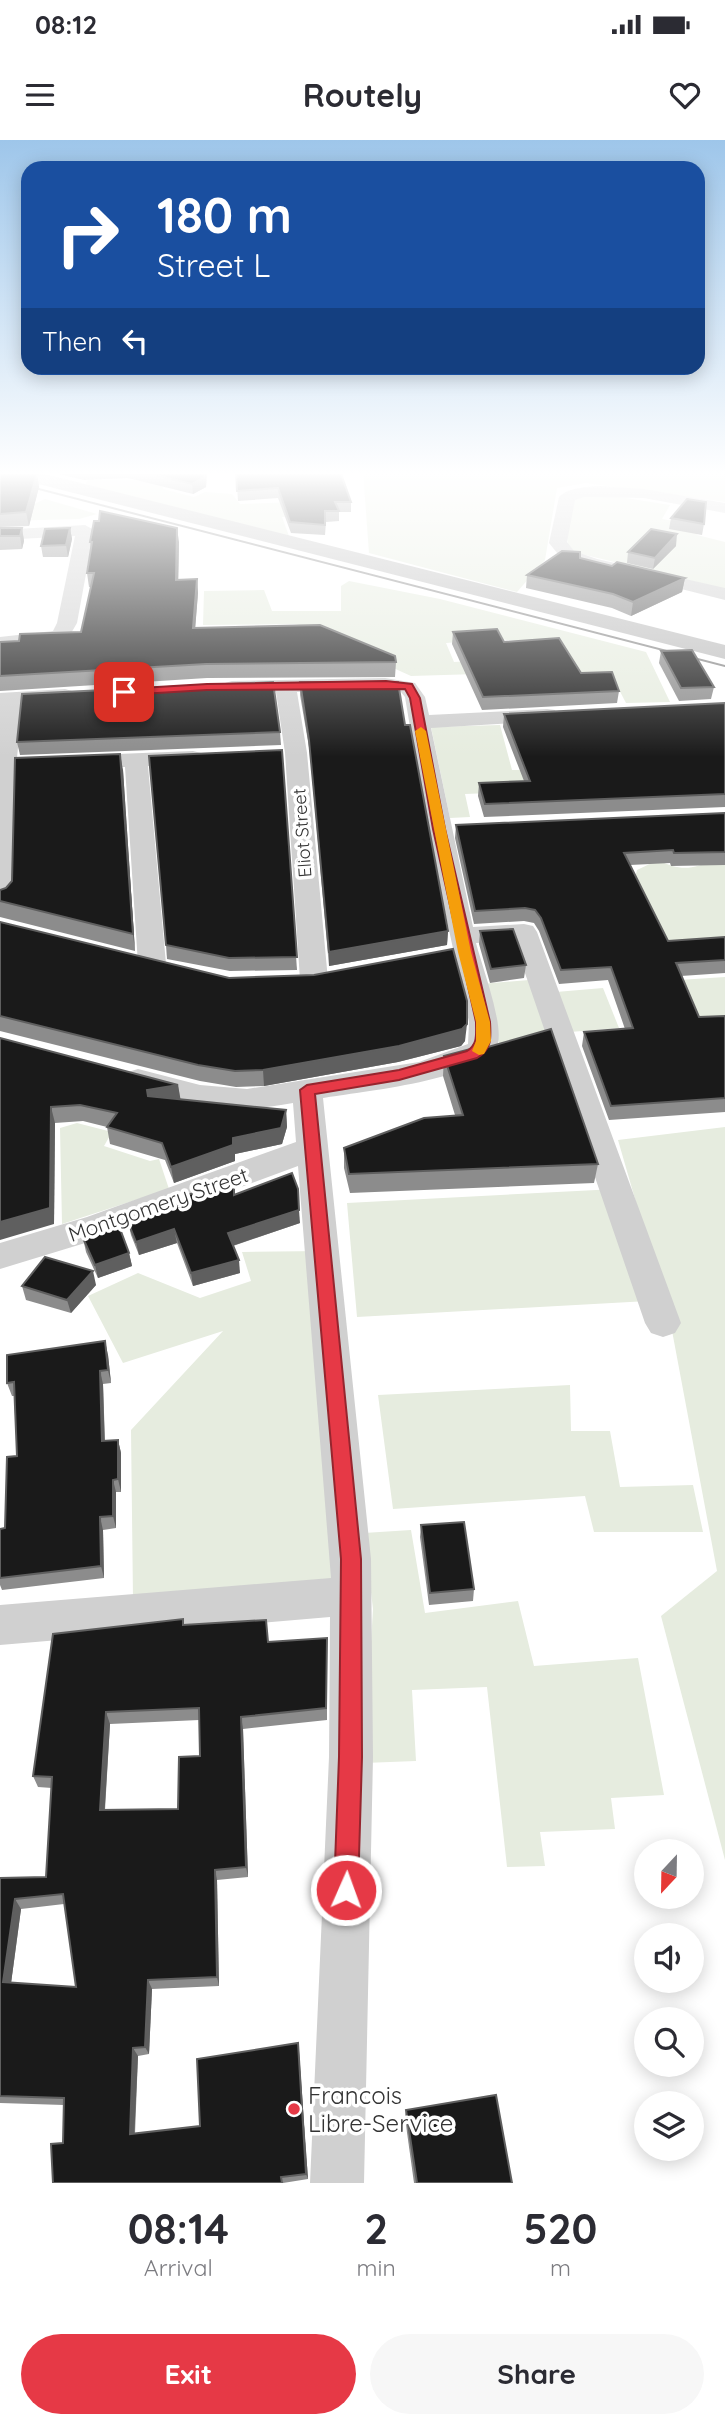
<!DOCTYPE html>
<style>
:root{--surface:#fff;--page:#f7f7f7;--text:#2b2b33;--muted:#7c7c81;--accent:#e63946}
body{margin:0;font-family:Quicksand,sans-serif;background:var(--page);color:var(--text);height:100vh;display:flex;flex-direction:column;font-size:26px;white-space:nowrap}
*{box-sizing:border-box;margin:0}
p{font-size:23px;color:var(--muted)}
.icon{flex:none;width:38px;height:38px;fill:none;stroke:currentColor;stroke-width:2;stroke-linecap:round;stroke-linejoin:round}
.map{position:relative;height:2043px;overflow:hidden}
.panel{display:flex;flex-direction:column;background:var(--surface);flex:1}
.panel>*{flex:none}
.hud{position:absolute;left:21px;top:21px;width:684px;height:214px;border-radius:21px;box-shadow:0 4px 18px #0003;background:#1a4fa0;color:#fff;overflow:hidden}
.needle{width:46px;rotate:202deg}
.tools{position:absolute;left:634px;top:1699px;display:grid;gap:14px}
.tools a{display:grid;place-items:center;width:70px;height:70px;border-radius:50%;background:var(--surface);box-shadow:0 4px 18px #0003;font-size:35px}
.pin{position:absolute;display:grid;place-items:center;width:60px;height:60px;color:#fff;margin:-30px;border-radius:14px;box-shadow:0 4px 10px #0006}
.me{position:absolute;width:77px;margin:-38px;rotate:2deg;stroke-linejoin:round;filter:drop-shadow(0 0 5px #0008)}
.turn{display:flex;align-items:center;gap:24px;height:147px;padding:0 21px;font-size:32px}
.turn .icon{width:91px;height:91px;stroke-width:2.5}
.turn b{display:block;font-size:49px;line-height:60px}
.then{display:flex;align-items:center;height:66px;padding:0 21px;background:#0003;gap:14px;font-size:26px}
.eta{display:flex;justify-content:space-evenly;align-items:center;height:119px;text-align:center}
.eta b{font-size:42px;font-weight:800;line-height:49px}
.action{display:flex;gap:14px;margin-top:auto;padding:14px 21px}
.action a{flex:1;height:80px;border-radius:42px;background:var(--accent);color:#fff;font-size:28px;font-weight:800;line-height:80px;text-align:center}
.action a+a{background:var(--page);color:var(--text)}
.status{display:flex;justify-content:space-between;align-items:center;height:49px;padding:0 35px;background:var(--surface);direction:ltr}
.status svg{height:19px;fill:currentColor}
header{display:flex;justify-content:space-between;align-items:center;height:91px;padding:0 21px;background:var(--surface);font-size:32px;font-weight:800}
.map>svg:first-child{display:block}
.green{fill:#e6ecdf}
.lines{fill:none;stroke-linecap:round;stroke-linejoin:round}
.street{fill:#d0d0d0;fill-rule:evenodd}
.secondary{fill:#bdbdbd;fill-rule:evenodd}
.tram{stroke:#888;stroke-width:2}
.wall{fill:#8c8c8c;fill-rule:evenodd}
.shaded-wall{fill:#5f5f5f}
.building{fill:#1a1a1a;stroke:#5f5f5f;stroke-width:2;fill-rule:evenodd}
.route{fill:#e63946;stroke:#96252e;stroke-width:2}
.slow{fill:#f59e0b}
.poi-dot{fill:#e63946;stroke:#fff;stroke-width:2.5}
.labels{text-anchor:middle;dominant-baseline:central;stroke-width:7;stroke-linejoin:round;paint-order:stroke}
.far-street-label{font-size:18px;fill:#333;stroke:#fff}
.street-label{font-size:21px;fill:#333;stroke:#fff}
.near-poi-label{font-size:24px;fill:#333;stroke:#fff;text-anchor:start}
</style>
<div class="status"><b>08:12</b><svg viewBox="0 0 49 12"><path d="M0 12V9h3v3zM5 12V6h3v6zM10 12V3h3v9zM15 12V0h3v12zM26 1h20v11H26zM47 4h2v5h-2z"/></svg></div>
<header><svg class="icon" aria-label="menu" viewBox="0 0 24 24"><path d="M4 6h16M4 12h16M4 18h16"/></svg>Routely<svg class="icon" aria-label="heart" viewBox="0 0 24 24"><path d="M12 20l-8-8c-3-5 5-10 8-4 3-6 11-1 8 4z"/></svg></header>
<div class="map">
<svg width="725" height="2043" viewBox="0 0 725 2043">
<rect width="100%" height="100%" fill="#fff"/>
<g class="green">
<path d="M363,331h362v31l-139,-19 -29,5 -12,72 -28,32 -148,-39z"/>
<path d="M88,340h73l2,9 31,8 11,-5 27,2 8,10 90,-3 1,13 -49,3 7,19 -204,-51z"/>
<path d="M600,354l70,11 -8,14 41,7 -6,9 28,7v47l-156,-38c-2,-14 -9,-47 8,-54 7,-3 16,-2 23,-3z"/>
<path d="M45,359l52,15 -18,5 -79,2v-15l32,-1z"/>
<path d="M349,441l91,18 206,53 24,50 -44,1 -12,-23 -34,2 -55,-40 -27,-3 -52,4 8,19 52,-3 5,14 -100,3 -73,-33 -17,-14 -27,-5 -91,1 1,-34 60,-1 8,21h69v-25z"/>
<path d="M500,585l12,45h23l7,21 -77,3 5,23 -20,1 -19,-91z"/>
<path d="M716,719l9,4v83l-109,6 21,-82 21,-10c23,12 35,9 58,-1z"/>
<path d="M725,837v46l-27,1 -19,-44z"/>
<path d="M529,840l22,62 -51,5 -19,-63z"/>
<path d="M603,848l16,40 -49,4 -14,-40z"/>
<path d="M77,983l35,9 -8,14 46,15 9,-2 10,30 -107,35 -2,-96z"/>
<path d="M725,987v733l-64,-244 56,-45 -47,-251 -52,-180z"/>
<path d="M616,1049l32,112 -291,16 -10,-114z"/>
<path d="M323,1111l10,334 -200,15 -2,-170 92,-99 -100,32 -35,-67 50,-23 62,25 51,-17 -9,-29z"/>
<path d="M570,1245l1,46h39l10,56 73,-2 10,47h-109l-9,-36 -192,13 -15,-114z"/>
<path d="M411,1390l14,83 93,-12 16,65 104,-8 26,137 -53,3 4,31 -75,3 5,34 -38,1 -20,-180 -75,3 4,71 -52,2 9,-154 -9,-76z"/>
</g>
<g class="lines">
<g class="street">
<path d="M601,346l43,3 81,14v10l-81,-15 -60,-1 -9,3 -8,42 7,9 23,8 128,29v12l-163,-41 -13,-16 10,-46c10,-10 28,-10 42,-11z"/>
<path d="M85,385l9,5 -17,93 -10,17 -67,9v-12l53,-6 4,-8 18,-87 -75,4v-10z"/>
<path d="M385,538l30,5 10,14 4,18 118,-6 8,1 3,5 -3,5 -8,1 -116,7 42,199 51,-3 9,2 4,6 144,391 -6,10 -12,4 -12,-4 -6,-10 -131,-382 -38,2c6,23 27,79 22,100 -10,37 -141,49 -175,55l48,461 2,198 -9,426h-54l19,-426 1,-140 -330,28v-40l331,-27 -33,-412 -190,70 -108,33v-26l87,-26 209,-75 -3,-39c-67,13 -102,1 -165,-17l-5,-7 5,-7 10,-3 62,16 47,4 172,-27 49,-18 1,-22 -42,-193 -22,-132 -4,-5h-104l10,61 21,227 -4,6 -10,3 -10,-3 -4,-6 -15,-227 -9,-61 -51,-1 -3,-4 3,-4 7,-2z"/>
<path d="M65,549l7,2 3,4 -3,4 -50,5 -5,54 176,-7 8,2 3,5 -3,5 -53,3 18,198 -4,6 -10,2 -10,-2 -4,-6 -13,-197 -109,4 -3,126 -4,5 -9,3v-212z"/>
</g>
<path class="secondary" d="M0,331h33l692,174v14l-722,-184z"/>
<path class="tram" d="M0,339l725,187"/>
</g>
<g class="wall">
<path d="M0,331l37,3 2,13 -10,39 -29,1z"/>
<path d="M45,331h162l-1,16 -13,7 -65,-16 -44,2z"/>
<path d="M236,331l115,31v10h-12v9l-13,1 -1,13 -34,-2 -13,-35 -40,3z"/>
<path d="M671,378l33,6 -2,11 -33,-6z"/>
<path d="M0,388h22l2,13 -2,8 -22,1z"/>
<path d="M70,388l2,11 -4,18h-25l-2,-11z"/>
<path d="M90,402h89l-1,38 19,-1 1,14 -3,35 201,34 -1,15 -188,1 -207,13v-49l19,-1 62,-9 10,-45h-2l-2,-14 4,-23z"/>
<path d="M676,406l-23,23 -26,-6 1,-11z"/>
<path d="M580,418l32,8 73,12 -3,14 -51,24 -19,-8 -86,-20 1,-13z"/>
<path d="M453,492l51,10 77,31 38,18 -2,12 -135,7 -30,-66z"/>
<path d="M661,511l53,36 -3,12 -32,2 -20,-38z"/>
<path d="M300,542l105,43 43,206 -1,14 -118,21 -19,-213 -10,-58z"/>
<path d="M725,563v104l-241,10 -6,-21 1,-13 45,-2 -21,-54 1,-13z"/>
<path d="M280,592l1,13 -261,10 -3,-13z"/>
<path d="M282,610l15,220 -67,1 -63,-12 -1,-14z"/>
<path d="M123,630l12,181 -135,-34v-27l6,-2z"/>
<path d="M725,673v52l-54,1 -1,-3 -40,2 38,76 57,-4v36l-44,3 18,41 26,-1v96l-116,8 -27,-74 2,-14 41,-3 -17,-49 -49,4 -20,-53 -5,-8 -10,-2 -50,3 -19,-86 1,-13z"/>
<path d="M0,782l465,119 -4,5 -63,16 -134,24 -28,1 -36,-6 -200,-50z"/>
<path d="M480,791l46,34 -2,13 -34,5 -11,-39z"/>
<path d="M0,898l178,47 2,14 106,11 1,17 -5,17 -47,10v7l-61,22 -9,-23 -55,-16 -3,-17 -24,-6 -28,2 -1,101z"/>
<path d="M474,911l124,113 -4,19 -244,10 -6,-25v-20l111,-33 -12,-39 1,-20z"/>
<path d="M236,1055l64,28 -67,23 7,27 -47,13 -16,-43 -38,12 -8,-20 -3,-13 55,-19 -1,-6z"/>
<path d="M83,1098l46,15 3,13 -34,12 -12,-26z"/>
<path d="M96,1145l-25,28 -45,-13 -4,-14z"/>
<path d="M108,1215l3,28 -8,1 2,57 13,-1 3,13v39h-5v36l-13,2 1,48 -102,12 -2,-5v-7l5,-50 12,-72 -3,-60h-2l-5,-13z"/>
<path d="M421,1385l53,64 -1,12 -44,4 -9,-68z"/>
<path d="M183,1479l1,6 85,17 58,9v69l-84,9 5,148 -31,3 2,106 -67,3 -3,65 -11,2 -3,78 65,-8 98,-83 10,136 -25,4h-230l10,-40 1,-38 -64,-2v-225l46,-1 6,-89 -14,-1 -5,-11zM199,1580l1,36 -22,53 -73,1 5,-86zM64,1764l12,83 -65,-4 10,-74z"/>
<path d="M406,1970l106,73h-98l-9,-65z"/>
</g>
<g class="shaded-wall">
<path d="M205,331h2l-1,16 -13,7 -1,-10z"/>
<path d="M37,334l2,13 -10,39 -3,-14z"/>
<path d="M22,388l2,13 -2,8 -2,-13z"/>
<path d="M70,388l2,11 -4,18 -2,-12z"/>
<path d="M177,388l2,14 -1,52 -2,-14z"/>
<path d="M677,394l-1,12 -23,23 2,-11z"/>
<path d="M685,438l-3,14 -51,24 2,-14z"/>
<path d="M197,439l1,14 -4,50 -1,-15z"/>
<path d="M120,614l3,16 12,181 -2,-17z"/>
<path d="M448,791l-1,14 -118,21v-14z"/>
<path d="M467,884l-2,17 -4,5 -63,16 -134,24 -1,-16z"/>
<path d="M178,945l3,17 -33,-6 -1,-6z"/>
<path d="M51,967l4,16 -1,101 -54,16v-18z"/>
<path d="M286,970l1,17 -5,17 -47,10v7l-61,22 -3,-16 62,-29z"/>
<path d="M299,1070l1,13 -71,24 -1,-14z"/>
<path d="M174,1089l3,14 -38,12 -3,-13z"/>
<path d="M129,1113l3,13 -34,12 -3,-13z"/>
<path d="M239,1120l1,13 -47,13 -2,-13z"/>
<path d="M93,1131l3,14 -25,28 -4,-13z"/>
<path d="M105,1201l3,14 3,28 -3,-13z"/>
<path d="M100,1231l3,13 2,70 -3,-13z"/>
<path d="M118,1300l3,13v39l-3,-13z"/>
<path d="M113,1340l3,12v36l-3,-12z"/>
<path d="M100,1377l3,13 1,48 -3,-12z"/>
<path d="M106,1572l4,12 -6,96 -4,-10z"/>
<path d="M241,1577l2,12 5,148 -2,-10z"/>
<path d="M215,1730l2,10 2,106 -2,-9z"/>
<path d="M15,1759l6,10 -11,82 -7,-9z"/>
<path d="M148,1840l4,9 -3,65 -4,-7z"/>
<path d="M298,1903l1,8 9,128 -2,-5z"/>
<path d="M133,1908l5,8 -4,85 -4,-7z"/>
</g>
<g class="building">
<path d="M0,331h25l12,3 -11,38 -26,2z"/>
<path d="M139,331h66v6l-13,7z"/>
<path d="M236,331h104l11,31h-16l4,9h-14v14l-35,-3 -12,-34 -41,3z"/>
<path d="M687,359l19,3 -2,22 -33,-6z"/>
<path d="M100,371l77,17 -1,52 21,-1 -4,49 127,-3 75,31 1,6 -190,2 -206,12v-34l19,-1 1,-7 61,-2 13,-59h-7l5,-31h-2l4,-21h5z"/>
<path d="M0,388h22l-2,8h-20z"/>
<path d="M70,388l-4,17 -25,1 4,-17z"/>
<path d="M651,389l26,5 -22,24 -27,-6z"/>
<path d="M562,411l18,1v6l32,8 5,-4 68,16 -52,24 -20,-8 -86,-19z"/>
<path d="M497,489l7,13 55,-4 22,35 31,-1 7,19 -136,6 -30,-65z"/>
<path d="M692,510l22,37 -33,1 -20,-37z"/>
<path d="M273,542l7,50 -263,10 5,-48z"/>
<path d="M300,542h98l7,43h5l38,206 -119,21 -20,-212z"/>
<path d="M725,563v91l-240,10 -6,-21 51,-2 -26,-67z"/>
<path d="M282,610l15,207 -68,1 -63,-13 -17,-189z"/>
<path d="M120,614l13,180 -133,-33v-11l6,-2 6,-7 3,-123z"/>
<path d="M725,673v39l-51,1 -1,-3 -49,3 44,88 57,-4v23l-49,3 23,54 26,-1v82l-114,8 -27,-74 49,-4 -22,-61 -50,3 -20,-52 -6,-8 -10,-2 -50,3 -19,-86z"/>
<path d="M0,782l229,56 85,-3 139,-26 14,52v23l-5,5 -63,17 -136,24 -28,1 -37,-6 -198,-49z"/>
<path d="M513,789l13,36 -35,4 -11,-38z"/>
<path d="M551,889l47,135 -249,10 -5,-26 80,-30 39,-3 -19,-59 30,-8v3z"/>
<path d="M0,898l178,47 -31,5 1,6 138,14 -5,18 -48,10v7l-62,22 -9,-24 -55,-16 10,-14 -37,-8 -29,2 -1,101 -50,14z"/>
<path d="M292,1033l6,16 1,21 -71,23 11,27 -48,13 -17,-44 -38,13 -8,-20 56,-19 -2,-6 52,-19v17z"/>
<path d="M119,1086l10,27 -34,12 -12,-27z"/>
<path d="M45,1117l48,14 -26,29 -45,-14z"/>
<path d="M105,1201l3,29 -8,1 2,70 16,-1v39l-5,1v36l-13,1 1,49 -101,12v-49l5,-1 2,-71 10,-1 -3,-74 -7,1v-28z"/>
<path d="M464,1382l10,67 -44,4 -9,-68z"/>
<path d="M183,1479v6l83,-5 2,22 59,-4 -1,70 -85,9 5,150 -31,3 2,107 -69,3 -3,67 -12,1 -3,86 70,-8 -3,-67 101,-16 8,131 -25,3 1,6h-229l-2,-39 12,-1 1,-45 -64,-2v-218l46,-1 6,-100 -19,-1 20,-142zM199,1568l1,48 -21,1 -1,52 -78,1 6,-98zM63,1754l13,93 -73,-5 12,-83z"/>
<path d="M496,1955l16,88h-95l-11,-73z"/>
</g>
<linearGradient id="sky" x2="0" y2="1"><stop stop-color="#9ec6ea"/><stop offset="0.54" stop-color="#fff"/><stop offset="1" stop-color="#fff" stop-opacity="0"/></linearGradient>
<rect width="725" height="617" fill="url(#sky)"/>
<path class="route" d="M386,541l26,3 8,14 25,131 45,193c1,16 2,27 -13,36l-78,22 -84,14 46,465 1,198 -4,133 -3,9 -9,3 -8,-3 -4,-9 5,-133 2,-198 -41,-469 7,-5 92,-15 68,-19c11,-7 9,-16 9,-29l-43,-193 -23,-131 -5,-9 -198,1 -83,5 -6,-3 6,-3 83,-5z"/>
<path class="slow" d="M421,587l5,4 45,221 19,70 1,19 -7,13 -5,1 -7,-4 4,-10v-19l-18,-70 -43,-221z"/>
<circle class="poi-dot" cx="294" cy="1969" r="7"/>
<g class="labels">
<g class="far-street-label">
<text transform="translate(302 693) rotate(-94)">Eliot Street</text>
</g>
<g class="street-label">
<text transform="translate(158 1064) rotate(-19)">Montgomery Street</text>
</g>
<g class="near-poi-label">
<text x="308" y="1955">Francois<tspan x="308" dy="28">Libre-Service</tspan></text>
</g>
</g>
</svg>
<div class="tools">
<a><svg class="needle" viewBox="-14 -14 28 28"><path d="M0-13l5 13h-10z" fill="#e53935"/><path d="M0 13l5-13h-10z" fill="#7c7c81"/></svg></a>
<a><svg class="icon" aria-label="sound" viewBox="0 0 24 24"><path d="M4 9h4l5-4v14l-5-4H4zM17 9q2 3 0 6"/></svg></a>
<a><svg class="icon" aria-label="search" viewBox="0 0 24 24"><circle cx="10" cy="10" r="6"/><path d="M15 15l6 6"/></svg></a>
<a><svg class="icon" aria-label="layers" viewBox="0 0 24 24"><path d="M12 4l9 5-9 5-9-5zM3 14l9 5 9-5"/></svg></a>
</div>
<div class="pin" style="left:124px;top:552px;background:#d93025"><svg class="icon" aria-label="arrive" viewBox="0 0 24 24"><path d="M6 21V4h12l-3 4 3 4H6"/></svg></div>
<svg class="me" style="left:346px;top:1750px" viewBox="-20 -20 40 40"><circle r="17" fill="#e63946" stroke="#fff" stroke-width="3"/><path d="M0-11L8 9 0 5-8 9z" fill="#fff"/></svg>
<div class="hud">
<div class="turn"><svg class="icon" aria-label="right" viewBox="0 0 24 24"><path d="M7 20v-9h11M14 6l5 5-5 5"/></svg><div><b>180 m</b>Street L</div></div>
<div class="then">Then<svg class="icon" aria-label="left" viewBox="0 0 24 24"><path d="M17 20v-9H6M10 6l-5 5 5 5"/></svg></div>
</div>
</div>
<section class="panel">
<div class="eta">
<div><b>08:14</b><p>Arrival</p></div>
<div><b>2</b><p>min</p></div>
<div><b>520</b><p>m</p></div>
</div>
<div class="action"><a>Exit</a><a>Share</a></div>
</section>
